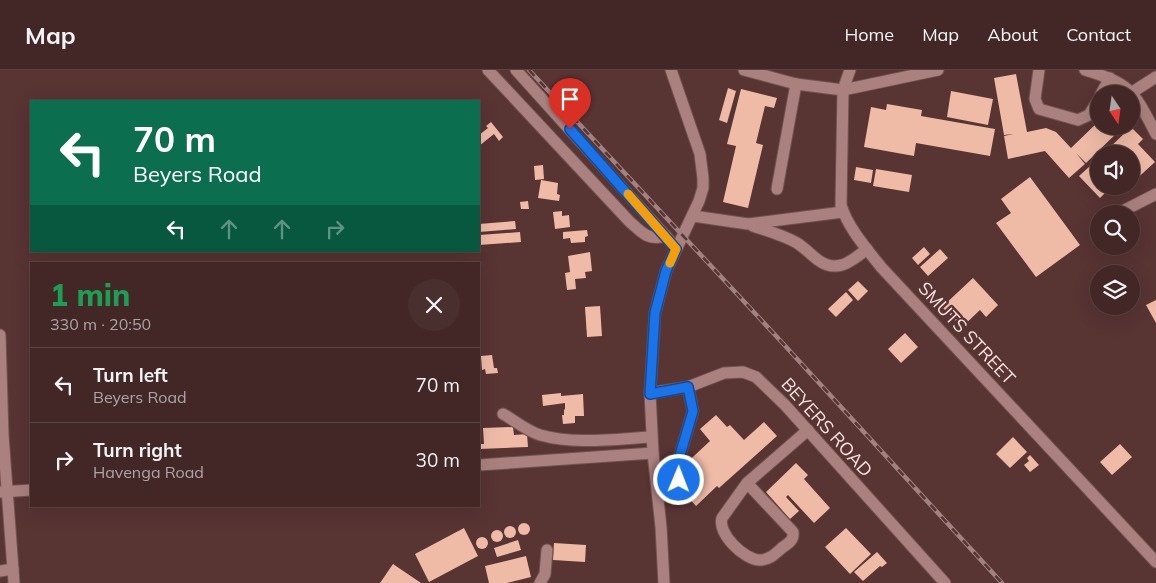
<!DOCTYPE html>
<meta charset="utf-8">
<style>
:root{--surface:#422726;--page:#492f2e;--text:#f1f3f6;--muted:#aea5a7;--line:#5a4443}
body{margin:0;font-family:Mulish,sans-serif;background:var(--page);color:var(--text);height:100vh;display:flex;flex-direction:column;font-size:19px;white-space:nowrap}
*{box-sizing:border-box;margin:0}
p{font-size:16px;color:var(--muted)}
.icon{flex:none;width:28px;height:28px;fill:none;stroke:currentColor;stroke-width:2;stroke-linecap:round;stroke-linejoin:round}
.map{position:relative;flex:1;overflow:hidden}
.drawer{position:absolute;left:30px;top:192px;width:450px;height:245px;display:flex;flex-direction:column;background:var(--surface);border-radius:0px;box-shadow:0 5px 20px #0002,0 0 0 1px var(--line)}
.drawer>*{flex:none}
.banner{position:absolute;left:30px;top:30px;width:450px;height:152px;border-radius:0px;box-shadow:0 5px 20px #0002,0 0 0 1px var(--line);background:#0b6e4f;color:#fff;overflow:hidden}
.needle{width:32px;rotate:167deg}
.tools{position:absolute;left:1090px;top:15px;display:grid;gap:10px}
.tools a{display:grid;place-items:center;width:50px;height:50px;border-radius:50%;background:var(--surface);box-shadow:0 5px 20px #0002,0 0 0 1px var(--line);font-size:25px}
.pin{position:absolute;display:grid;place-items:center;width:42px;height:42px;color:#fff;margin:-51px -21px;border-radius:50% 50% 50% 0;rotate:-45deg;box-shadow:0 0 5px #0007}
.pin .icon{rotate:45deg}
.me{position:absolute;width:55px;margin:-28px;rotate:1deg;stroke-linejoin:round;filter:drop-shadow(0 0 4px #0008)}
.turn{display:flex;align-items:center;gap:18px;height:105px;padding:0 20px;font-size:22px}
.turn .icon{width:65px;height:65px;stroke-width:2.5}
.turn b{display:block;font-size:35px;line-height:42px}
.lanes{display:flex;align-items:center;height:48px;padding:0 20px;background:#0003;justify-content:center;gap:25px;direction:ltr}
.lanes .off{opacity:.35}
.round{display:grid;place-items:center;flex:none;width:52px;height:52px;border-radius:26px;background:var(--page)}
.head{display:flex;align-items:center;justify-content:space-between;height:85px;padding:0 20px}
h1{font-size:30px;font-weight:800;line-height:38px;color:#1e9e55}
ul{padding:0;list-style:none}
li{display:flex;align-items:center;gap:15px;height:75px;padding:0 20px;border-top:1px solid var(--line)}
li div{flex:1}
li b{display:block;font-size:19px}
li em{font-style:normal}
header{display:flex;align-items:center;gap:30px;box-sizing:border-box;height:70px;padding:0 25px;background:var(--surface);border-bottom:1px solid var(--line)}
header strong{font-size:24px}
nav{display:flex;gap:28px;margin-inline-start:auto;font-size:18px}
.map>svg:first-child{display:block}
.building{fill:#efbba7}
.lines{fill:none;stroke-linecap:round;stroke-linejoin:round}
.minor-casing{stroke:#715351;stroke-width:13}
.minor{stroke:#aa817e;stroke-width:11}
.rail-casing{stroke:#a18281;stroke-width:4.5}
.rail{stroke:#583433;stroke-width:2.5;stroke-dasharray:8;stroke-linecap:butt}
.route-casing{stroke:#114b97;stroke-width:12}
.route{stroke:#1a73e8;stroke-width:9}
.slow{stroke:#f59e0b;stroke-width:9}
.labels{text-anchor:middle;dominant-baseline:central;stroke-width:5;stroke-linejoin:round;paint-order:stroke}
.street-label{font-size:18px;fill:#f9e2e0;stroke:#583433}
</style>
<header>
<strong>Map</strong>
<nav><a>Home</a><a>Map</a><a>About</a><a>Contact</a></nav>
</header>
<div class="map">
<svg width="1156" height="513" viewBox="0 0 1156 513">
<rect width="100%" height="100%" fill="#583433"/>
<g class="building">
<path d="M1016,4l11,58 19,-4 10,4 15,16 28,-27v5h25l-38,37 -10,-10 9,11 -16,14 -24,-27 -37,8 -4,-23 9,-2 -9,1 -10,-57z"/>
<path d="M728,18l8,3 -9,32 -8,-3z"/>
<path d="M741,19l36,9 -3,10 -9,-2 -9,37 7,2 -15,63 -25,-6 13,-56 -9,-2z"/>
<path d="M951,21l42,8 -5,26 -41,-8z"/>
<path d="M887,34l35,6 -1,6 74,13 -5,27 -74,-13 -2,13 -50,-9 7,-40 15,3z"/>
<path d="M491,52l12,15 -4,4 -5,-7 -15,12v-11l9,-7 -2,-2z"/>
<path d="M1131,57l12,12 -5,5 17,18 -24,22v-30h-28z"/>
<path d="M1099,88v28h13l-12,12 -21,-22z"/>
<path d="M543,95l1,14 -9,1 -1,-14z"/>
<path d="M856,97l17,3 -2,13 -17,-3z"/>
<path d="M876,99l36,6 -3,17 -36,-6z"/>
<path d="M1030,107l50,68 -44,32 -40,-54 15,-10 -10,-14z"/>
<path d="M541,110l17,3 -1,11 3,1 -1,6 -21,-3z"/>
<path d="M528,131l1,8h-8l-1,-7z"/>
<path d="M562,141v5l7,-1 1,12 -15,2 -2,-17z"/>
<path d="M515,151l1,8 -37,3v-8z"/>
<path d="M587,160l1,6 -3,1v5l-14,1 -1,-5 -7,1v-7z"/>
<path d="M520,162l1,10 -42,3v-10z"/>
<path d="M924,177l6,7 -12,11 -6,-7z"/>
<path d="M940,179l8,9 -20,18 -8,-9z"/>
<path d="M590,182l2,19 -7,1 1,6 -11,1 1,10 -9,1 -2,-17 5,-1 -2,-16z"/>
<path d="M973,208l25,27 -12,12 -6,-7 -18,17 -20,-20z"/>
<path d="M858,211l10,10 -10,10 -10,-11z"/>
<path d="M846,222l7,8 -17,17 -8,-8z"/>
<path d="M1156,230v23l-10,-18z"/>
<path d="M600,236l2,30 -15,1 -2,-30z"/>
<path d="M905,263l13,14 -17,16 -13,-14z"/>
<path d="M492,285l2,13h3l1,5 -12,1 -1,-5 -3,1 -1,-14z"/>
<path d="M561,323v3l22,-2 1,22h-9v7l-12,1 -1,-9h2v-5l1,-1v-6l-22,3 -1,-11z"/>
<path d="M716,345l11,12 3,-2 14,15 20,-18 13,14 -58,52 -2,-2 -21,20 -9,-10 10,-10 -17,-17 30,-28 -10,-12z"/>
<path d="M513,357l1,8 13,-1 1,13 -48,2v-5h4l-1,-16z"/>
<path d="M1013,367l14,15 -17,16 -14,-14z"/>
<path d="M1120,374l12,13 -20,18 -12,-13z"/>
<path d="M1030,385l9,10 -9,7 -6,-7 5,-4 -2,-3z"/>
<path d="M796,393l12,12 -4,4 26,29 -16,15 -26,-28 -2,2 13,14 -9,8 -24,-27z"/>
<circle cx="524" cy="459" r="6"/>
<circle cx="510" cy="462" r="6"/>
<path d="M464,458l14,28 -49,26 -14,-28z"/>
<path d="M846,458l25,26 -21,20 -25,-27z"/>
<circle cx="497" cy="466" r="6"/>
<circle cx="482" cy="473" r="6"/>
<path d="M518,470l3,10 -24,7 -3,-9z"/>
<path d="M554,473l32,2 -1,17 -32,-2z"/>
<path d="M877,482l10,11 -5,4 -2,-1 -17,15 -9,-9z"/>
<path d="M526,486l5,21 -24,6h-18l-4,-17z"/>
<path d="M393,494l28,19h-41z"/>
</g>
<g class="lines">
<g class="minor-casing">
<g id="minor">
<path d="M488,0l141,151c13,12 19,20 37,15"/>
<path d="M516,0l154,171"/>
<path d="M744,0l52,14 47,6 95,-20"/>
<path d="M850,0l-7,20 -2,115c7,23 25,43 40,62l275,295"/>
<path d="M1039,0l-4,29 4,10 39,11 11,-5 10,-16"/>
<path d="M1085,0c47,14 49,22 71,64"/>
<path d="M1131,23l25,-16"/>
<path d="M1101,24l9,-16"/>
<path d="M777,119l19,-105"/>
<path d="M1117,144l39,-20"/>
<path d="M693,146l55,8 95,-12"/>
<path d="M753,156c15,5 30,9 44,17 8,5 14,12 21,17 19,14 34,1 49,-11"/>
<path d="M0,265l3,100 11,148"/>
<path d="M650,323l38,-6 36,-14 19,-1 13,5 29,28 160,178"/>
<path d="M503,344c11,6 24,17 37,21 36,10 75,4 111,2"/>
<path d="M479,395l174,-12"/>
<path d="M747,413l46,49c1,8 -4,11 -10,15 -7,6 -13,13 -23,13 -16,0 -43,-27 -38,-42l25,-35 61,-53"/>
<path d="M1,422l30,-2"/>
<path d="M679,423l-1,-31 15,-51 -5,-24"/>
<path d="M0,501l13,-2"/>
<path d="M540,513l5,-9 2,-24"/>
<path d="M664,513l-3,-56 -8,-74 -3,-60 5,-80 11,-42 33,-70 4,-13v-10l-3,-24 -29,-84"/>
</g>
</g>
<use href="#minor" class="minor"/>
<g class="rail-casing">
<path id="rail" d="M529,0l248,267 225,246"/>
</g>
<use href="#rail" class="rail"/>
</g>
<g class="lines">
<g class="route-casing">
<path id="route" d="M570,59l106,120 -10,22 -11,42 -5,81 38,-7 5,24 -15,51 1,18"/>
</g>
<use href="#route" class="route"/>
<path class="slow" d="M628,124l48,55 -6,14"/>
</g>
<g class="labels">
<g class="street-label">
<text transform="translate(967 263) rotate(47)">SMUTS STREET</text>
<text transform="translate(827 357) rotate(48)">BEYERS ROAD</text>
</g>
</g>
</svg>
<div class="tools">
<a><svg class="needle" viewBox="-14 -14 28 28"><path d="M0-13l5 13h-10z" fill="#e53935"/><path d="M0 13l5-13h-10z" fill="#aea5a7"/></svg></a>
<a><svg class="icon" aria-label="sound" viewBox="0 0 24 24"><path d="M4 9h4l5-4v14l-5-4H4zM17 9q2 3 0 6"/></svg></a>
<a><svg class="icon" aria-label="search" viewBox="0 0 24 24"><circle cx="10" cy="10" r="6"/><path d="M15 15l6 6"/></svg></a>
<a><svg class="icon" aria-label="layers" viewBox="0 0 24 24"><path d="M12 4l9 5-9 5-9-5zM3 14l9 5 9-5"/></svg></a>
</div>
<div class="pin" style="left:570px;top:59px;background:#d93025"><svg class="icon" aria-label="arrive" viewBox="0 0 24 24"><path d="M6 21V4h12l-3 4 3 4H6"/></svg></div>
<svg class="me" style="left:679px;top:410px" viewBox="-20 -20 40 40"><circle r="17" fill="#1a73e8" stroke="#fff" stroke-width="3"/><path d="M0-11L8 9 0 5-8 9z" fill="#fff"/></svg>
<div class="banner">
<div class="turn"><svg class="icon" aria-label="left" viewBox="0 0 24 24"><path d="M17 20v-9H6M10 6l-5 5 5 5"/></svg><div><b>70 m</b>Beyers Road</div></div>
<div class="lanes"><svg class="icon" aria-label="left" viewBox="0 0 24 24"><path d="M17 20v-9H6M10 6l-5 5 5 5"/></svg><svg class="icon off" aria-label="ahead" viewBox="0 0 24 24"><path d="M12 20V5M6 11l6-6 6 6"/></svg><svg class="icon off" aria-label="ahead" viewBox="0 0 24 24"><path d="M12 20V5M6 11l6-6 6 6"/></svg><svg class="icon off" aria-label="right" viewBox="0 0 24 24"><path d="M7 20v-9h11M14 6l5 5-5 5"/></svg></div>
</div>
<section class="drawer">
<div class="head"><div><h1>1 min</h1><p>330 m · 20:50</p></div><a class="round"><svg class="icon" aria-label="close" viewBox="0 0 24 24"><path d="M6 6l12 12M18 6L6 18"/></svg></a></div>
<ul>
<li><svg class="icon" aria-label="left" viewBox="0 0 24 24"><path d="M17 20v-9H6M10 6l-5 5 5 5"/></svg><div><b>Turn left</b><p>Beyers Road</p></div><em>70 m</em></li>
<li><svg class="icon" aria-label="right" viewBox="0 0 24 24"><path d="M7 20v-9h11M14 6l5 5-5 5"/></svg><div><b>Turn right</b><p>Havenga Road</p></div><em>30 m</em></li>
</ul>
</section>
</div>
